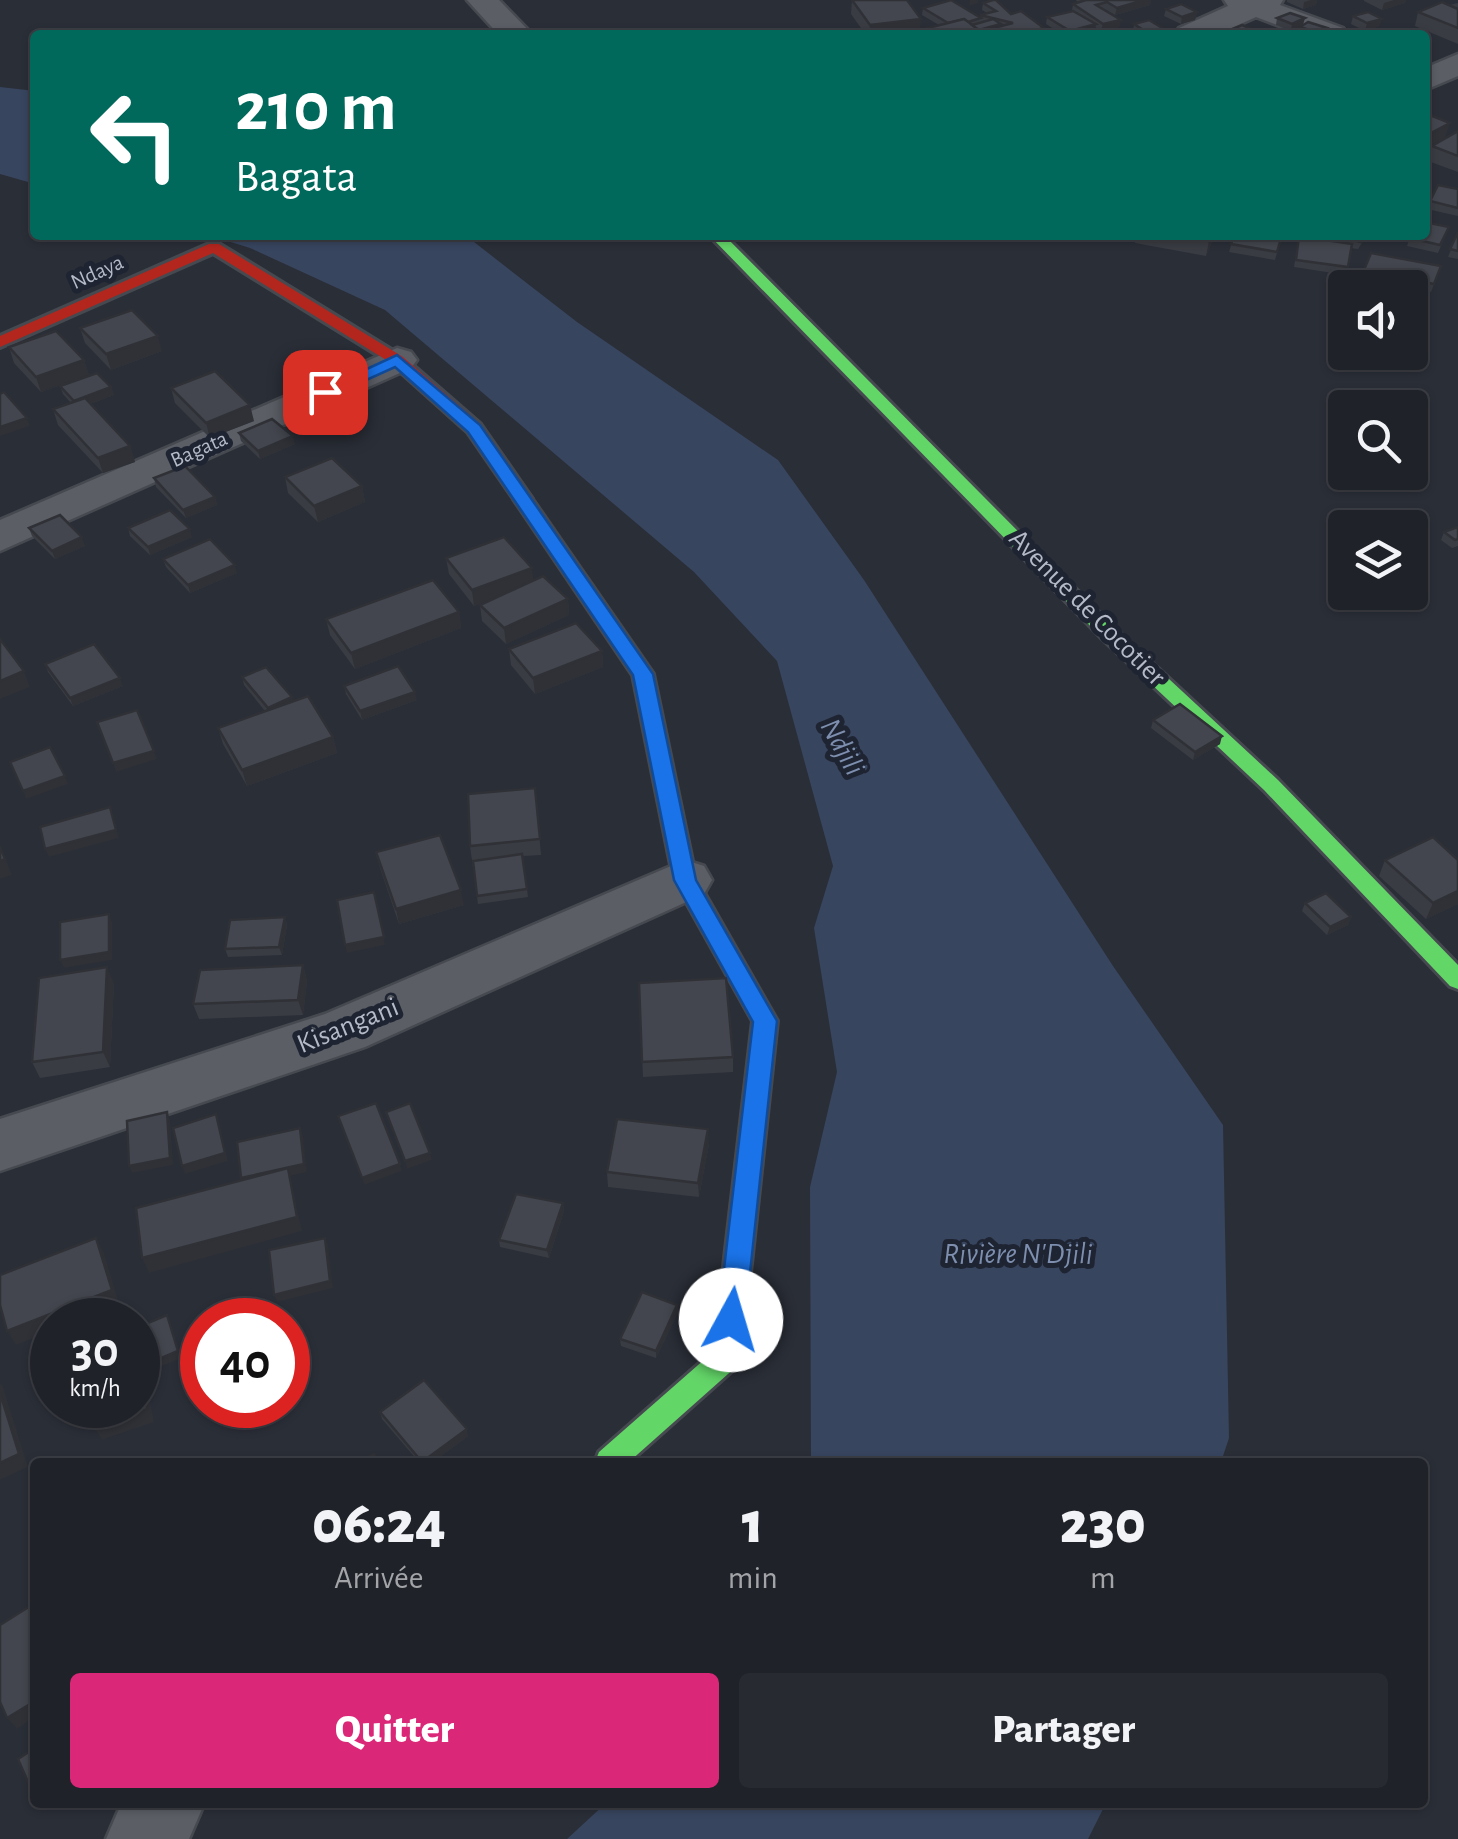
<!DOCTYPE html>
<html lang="fr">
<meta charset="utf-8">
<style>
:root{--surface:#202229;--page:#282a31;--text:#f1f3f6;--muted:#a2a4a8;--line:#3d3f46;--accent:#db2777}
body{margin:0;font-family:"Alegreya Sans",sans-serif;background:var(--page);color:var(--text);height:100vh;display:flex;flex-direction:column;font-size:38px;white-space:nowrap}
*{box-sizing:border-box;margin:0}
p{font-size:32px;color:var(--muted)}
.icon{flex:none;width:55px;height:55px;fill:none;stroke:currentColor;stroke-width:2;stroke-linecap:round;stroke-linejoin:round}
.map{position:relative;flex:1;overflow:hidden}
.sheet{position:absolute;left:30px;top:1458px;width:1398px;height:350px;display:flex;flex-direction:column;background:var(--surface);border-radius:10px;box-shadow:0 2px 8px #0004,0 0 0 2px var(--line)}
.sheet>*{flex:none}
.banner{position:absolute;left:30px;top:30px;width:1400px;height:210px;border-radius:10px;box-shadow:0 2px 8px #0004,0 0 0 2px var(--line);background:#00695c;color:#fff;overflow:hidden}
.fabs{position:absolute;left:1328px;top:270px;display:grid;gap:20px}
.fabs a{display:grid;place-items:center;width:100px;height:100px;border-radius:10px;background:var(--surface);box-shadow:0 2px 8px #0004,0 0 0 2px var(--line);font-size:50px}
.speed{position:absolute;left:30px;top:1298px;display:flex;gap:20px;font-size:50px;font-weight:700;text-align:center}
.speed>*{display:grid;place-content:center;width:130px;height:130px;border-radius:50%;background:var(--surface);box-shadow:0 2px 8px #0004,0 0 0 2px var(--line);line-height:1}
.speed small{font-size:25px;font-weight:400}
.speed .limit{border:15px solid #d22;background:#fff;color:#111}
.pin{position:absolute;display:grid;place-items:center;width:85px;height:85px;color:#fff;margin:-42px;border-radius:20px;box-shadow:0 5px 15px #0006}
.me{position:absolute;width:110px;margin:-55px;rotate:6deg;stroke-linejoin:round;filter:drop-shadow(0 0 8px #0008)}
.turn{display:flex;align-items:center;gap:35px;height:210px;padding:0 40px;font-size:45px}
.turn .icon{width:130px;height:130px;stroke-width:2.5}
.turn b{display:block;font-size:70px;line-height:85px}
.eta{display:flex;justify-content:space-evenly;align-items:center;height:170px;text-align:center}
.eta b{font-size:60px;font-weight:800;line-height:70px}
.action{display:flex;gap:20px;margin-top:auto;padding:20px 40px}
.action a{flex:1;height:115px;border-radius:10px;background:var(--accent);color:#fff;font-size:40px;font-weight:800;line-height:115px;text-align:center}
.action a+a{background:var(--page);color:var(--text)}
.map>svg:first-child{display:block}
.water{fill:#38455f}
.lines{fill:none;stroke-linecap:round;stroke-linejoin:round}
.street-casing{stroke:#464a50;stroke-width:5}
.fast-casing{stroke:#464a50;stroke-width:6}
.slow-casing{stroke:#464a50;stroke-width:6}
.jam-casing{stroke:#464a50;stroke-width:6}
.street{fill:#5b5e65;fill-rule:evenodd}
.fast{fill:#63d668;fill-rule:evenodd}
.slow{fill:#ff974d;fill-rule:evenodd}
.jam{fill:#b3261e;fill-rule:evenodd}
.wall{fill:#3a3c43}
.shaded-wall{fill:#2f3137}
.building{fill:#43464e;stroke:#2f3137;stroke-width:2.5}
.route{fill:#1a73e8;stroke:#114b97;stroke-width:2.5}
.labels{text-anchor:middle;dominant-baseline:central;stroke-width:10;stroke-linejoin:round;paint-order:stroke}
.far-street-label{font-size:22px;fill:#b4bac8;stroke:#1e2432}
.street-label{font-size:28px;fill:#b4bac8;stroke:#1e2432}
.water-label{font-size:30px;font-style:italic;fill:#7d8eae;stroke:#1e2432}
</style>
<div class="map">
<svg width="1458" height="1839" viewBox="0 0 1458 1839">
<rect width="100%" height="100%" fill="#2a2e37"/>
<g class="water">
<path d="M0,87l35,4v93l-35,-10z"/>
<path d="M208,235h257l112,87 201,138 86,120 249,386 110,159 6,313 -8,24h-410l-1,-275 27,-115 -23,-144 19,-62 -56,-205 -83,-89 -309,-262 -135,-62z"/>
<path d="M606,1803v-1l500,1 -18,36h-521z"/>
</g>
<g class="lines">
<g class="street-casing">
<g id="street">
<path d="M467,0h32l34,35h-34z"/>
<path d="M1224,0h59l-3,5 63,23 5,7h-44l-48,-18 -40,18h-42l5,-7 49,-22z"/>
<path d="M1458,54v22l-33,14v-22z"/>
<path d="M397,348l14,4 6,8 -6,8 -411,183v-31z"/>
<path d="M685,860l19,6 8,14 -8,14 -339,153 -365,124v-52l325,-105z"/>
<path d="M122,1802h83l-16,37h-83z"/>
</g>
</g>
<g class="fast-casing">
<g id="fast">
<path d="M709,235h15l391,394 163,151 180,185v24l-8,-3 -186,-196 -163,-153z"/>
<path d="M692,884l8,2 77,135 -36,336 -4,9 -108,96h-34l4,-10 115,-101 39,-330 -72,-129z"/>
</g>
</g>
<g class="slow-casing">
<path id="slow" d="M523,494l6,1 124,179 43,206 7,12 -3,6h-16l-10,-18 -41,-205 -119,-176z"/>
</g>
<g class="jam-casing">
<path id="jam" d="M209,244h10l184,113 77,67 52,75 -3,4h-12l-49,-71 -77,-69 -178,-110 -213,94v-11z"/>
</g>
<use href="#street" class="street"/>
<use href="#fast" class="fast"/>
<use href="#slow" class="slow"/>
<use href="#jam" class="jam"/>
</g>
<g class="wall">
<path d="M852,0l68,33h-3v2h-51l-15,-21z"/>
<path d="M1076,0h75l-1,5 -35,10 -11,-6 16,18 -19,4 -6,-4v4l-14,4h-18l-17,-11 1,-7 25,-6 1,-7 5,-1z"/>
<path d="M1287,0h30l-1,5 -13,4 -16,-7z"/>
<path d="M1364,0h42l-1,3 -23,7 -18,-9z"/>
<path d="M983,3l61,25 -1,7h-119v-6l15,-4 -17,-10 1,-7 57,10v-3l7,-2 -5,-3z"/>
<path d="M1458,3v41l-43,-18 3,-14z"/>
<path d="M1166,9l31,3 -2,8 -14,4 -17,-8z"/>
<path d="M1353,16l27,10 -15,5 -14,-7z"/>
<path d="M1277,18l26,7 24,3 -2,7 -26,-1 1,-7 2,-1 -11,5 -15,-6z"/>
<path d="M1134,24l30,5 -1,6h-24l-6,-4z"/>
<path d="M1458,131v41l-30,-11 4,-15z"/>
<path d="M1458,189v27l-31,-7 3,-8z"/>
<path d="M1449,227l-11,26 -31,-7 4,-11z"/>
<path d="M1458,232v27l-10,-2z"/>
<path d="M1136,235h79l-9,21 -71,-13z"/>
<path d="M1234,235h48l-7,25 -46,-8z"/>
<path d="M1331,235h36l-9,14 -7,-1 -5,27 -52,-8 5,-31 31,4z"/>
<path d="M1441,266l-10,26 -69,-14 2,-8z"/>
<path d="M80,328l82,23 -51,19 -26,-27z"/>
<path d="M9,347l75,13 5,15 -48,17 -27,-29z"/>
<path d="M60,386l51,1 3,8 -24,9 40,42 5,16 -32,11 -45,-48 -5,-16 18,-6 -8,-9z"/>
<path d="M171,388l83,33 -44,17 -35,-35z"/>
<path d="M239,433l56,11 -35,15 -19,-18z"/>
<path d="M285,477l77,9 3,16 -47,20 -30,-29z"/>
<path d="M154,478l61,19 2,8 -31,13 -30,-31z"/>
<path d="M1458,527v19l-6,2 -11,-8 3,-8z"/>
<path d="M29,528l56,18 -30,13 -23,-23z"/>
<path d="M128,528l64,9 -42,18 -20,-19z"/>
<path d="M446,558l87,23 35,18 1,16 -63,29 -24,-23 -2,-16 19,-8 -25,9 -25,-32z"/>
<path d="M163,559l74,14 -47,20 -24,-26z"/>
<path d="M459,612l2,16 -106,41 -25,-34 -4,-16z"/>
<path d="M509,649l93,2 1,16 -68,27 -24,-29z"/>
<path d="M45,664l78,22 -50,20 -25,-34z"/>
<path d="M242,677l50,20v4l41,36 4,16 -90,33 -24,-42 -5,-16 47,-17 -21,-26z"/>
<path d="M344,686l73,14 -55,20 -16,-26z"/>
<path d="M1153,720l67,24 -27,16 -42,-32z"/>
<path d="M535,788l6,67 -18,1 5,41 -50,7 -8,-58z"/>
<path d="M376,852l88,53 -65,19 -19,-56z"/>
<path d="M1385,860h73v44l-32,15 -47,-43z"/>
<path d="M1305,903l46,14 -3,8 -21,10 -25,-24z"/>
<path d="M285,917l2,8 -5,30 -54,2 -3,-8z"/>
<path d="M303,965l4,16 -4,34 -104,4 -6,-15z"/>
<path d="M114,983l-4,84 -70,11 -8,-16z"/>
<path d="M639,983l94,74v15l-90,5z"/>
<path d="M709,1144l-10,53 -91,-10 -1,-15z"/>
<path d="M563,1203l1,8 -15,47 -49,-11 -1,-7z"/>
<path d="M677,1305l1,7 -22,46 -35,-12 -1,-7z"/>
<path d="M380,1412l88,24 -35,26h-14l-37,-43z"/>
</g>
<g class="shaded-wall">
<path d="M970,0h8v3l-9,3z"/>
<path d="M1144,0h7l-1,5 -35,10 2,-7z"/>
<path d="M1311,0h6l-1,5 -13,4 1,-7z"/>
<path d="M1394,0h12l-1,3 -23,7 2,-7z"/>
<path d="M1197,12l-2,8 -14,4 1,-7z"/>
<path d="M1305,18l-2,7 -12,6 1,-7z"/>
<path d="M921,19l-1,14h-3v2h-25l-4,-4v4h-19l1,-10z"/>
<path d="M1382,19l-2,7 -15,5 2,-8z"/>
<path d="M1121,20l-1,7 -19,4 2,-7z"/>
<path d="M1096,24l-1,7 -14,4h-12l1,-4z"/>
<path d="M1044,28l-1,7h-25z"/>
<path d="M1164,29l-1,6h-15v-2z"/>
<path d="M1450,123l-5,15 -20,10v-12z"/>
<path d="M1212,235h3l-9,21 3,-15z"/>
<path d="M158,336l4,15 -51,19 -5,-16z"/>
<path d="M84,360l5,15 -48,17 -5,-15z"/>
<path d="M111,387l3,8 -38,14 -2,-8z"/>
<path d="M250,405l4,16 -44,17 -4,-15z"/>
<path d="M27,418l3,8 -30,10v-9z"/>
<path d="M293,436l2,8 -35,15 -2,-8z"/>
<path d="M130,446l5,16 -32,11 -5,-15z"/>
<path d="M362,486l3,16 -47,20 -4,-16z"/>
<path d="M215,497l2,8 -31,13 -3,-8z"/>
<path d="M190,529l2,8 -42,18 -2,-8z"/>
<path d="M82,537l3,9 -30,13 -3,-8z"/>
<path d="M235,565l2,8 -47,20 -2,-8z"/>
<path d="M532,568l2,16 -60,22 -2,-16z"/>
<path d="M568,599l1,16 -63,29 -2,-16z"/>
<path d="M459,612l2,16 -106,41 -4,-16z"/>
<path d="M602,651l1,16 -68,27 -2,-16z"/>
<path d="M24,671l6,16 -30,12v-18z"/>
<path d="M120,678l3,8 -50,20 -3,-8z"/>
<path d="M415,692l2,8 -55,20 -2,-9z"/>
<path d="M292,697l2,8 -24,11 -2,-8z"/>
<path d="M1222,736l-2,8 -27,16 2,-8z"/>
<path d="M333,737l4,16 -90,33 -5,-16z"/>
<path d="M154,751l3,8 -41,13 -3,-9z"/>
<path d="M65,776l3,8 -42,15 -3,-8z"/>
<path d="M110,807l9,31 -70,19 -4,-8z"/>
<path d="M0,845l12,30 -12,4z"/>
<path d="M461,890l3,15 -65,19 -3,-15z"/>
<path d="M1458,891v13l-32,15 7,-16z"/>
<path d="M374,892l11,53 -38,8 -2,-8z"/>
<path d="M109,914l3,8v38l-48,8 -4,-8z"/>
<path d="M285,917l2,8 -5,30 -3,-8z"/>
<path d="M1351,917l-3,8 -21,10 3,-8z"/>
<path d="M303,965l4,16 -4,34 -5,-15z"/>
<path d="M107,967l7,16 -4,84 -7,-15z"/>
<path d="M167,1112l3,8 3,45 -41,8 -3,-7z"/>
<path d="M216,1114l12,47 -43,13 -3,-8z"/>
<path d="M300,1128l3,8 4,36 -17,4 12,55 -153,42 -7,-15 102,-72 -3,-8z"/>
<path d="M708,1129l1,15 -10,53 -1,-14z"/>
<path d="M430,1153l2,7 -25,9 -2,-8z"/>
<path d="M400,1164l2,7 -38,14 -2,-7z"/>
<path d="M563,1203l1,8 -15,47 -2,-8z"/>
<path d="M96,1238l8,15 15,51 -40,16h-27v11l-36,14 -9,-14z"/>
<path d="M325,1238l3,7 5,43 -56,14 -3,-7z"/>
<path d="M677,1305l1,7 -22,46v-7z"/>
<path d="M167,1315l15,43 -32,13 -3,-7z"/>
<path d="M138,1340l16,82 -52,18 -8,-13 44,-64z"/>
<path d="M0,1383l3,4 25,80 -28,13z"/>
<path d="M467,1429l1,7 -35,26h-11z"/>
<path d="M35,1701v16l-18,12 -10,-11z"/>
</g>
<g class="building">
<path d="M852,0h55l14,19 -51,6z"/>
<path d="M951,0l30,18 -13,4 -4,-3 -16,4 -25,-15z"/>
<path d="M993,0h3l15,14 10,-3 23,17 -26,7h-30l-6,-4 31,-8 -33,-8 16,-4 -13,-8z"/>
<path d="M1086,0h58l-27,8 -10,-6 -11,3 25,15 -18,4 -30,-20z"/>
<path d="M1442,2l16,7v19l-40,-16z"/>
<path d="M1181,4l16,8 -15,5 -16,-8z"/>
<path d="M1073,11l23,13 -26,7 -23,-14z"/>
<path d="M1368,12l14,7 -15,4 -14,-7z"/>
<path d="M1290,13l15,5 -13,6 -15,-6z"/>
<path d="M964,19l23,16h-54l-9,-6z"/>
<path d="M993,19l8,5 -22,6 -7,-5z"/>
<path d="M1149,20l15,9 -16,4 -14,-9z"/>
<path d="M1308,22l19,6 -8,5 -19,-6z"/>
<path d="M1242,25l25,10h-49z"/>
<path d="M909,29l8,4 -25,2 -4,-4z"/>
<path d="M813,31v4h-22v-3z"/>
<path d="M1425,113l25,10 -25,13z"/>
<path d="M1458,131v25l-26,-10z"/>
<path d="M1438,185l20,4v19l-28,-7z"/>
<path d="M1425,222l24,5 -9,18 -31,-7 2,-3h14z"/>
<path d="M1458,232v19l-8,-2z"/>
<path d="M1177,235h35l-3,6z"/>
<path d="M1234,235h48l-5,17 -46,-8z"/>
<path d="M1333,235h32l-4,7z"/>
<path d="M1299,236l53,8 -4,23 -52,-7z"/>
<path d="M1371,253l70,13 -7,18 -70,-14z"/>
<path d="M132,310l26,26 -52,18 -26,-26z"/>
<path d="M56,331l28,29 -48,17 -27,-30z"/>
<path d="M215,371l35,34 -44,18 -35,-35z"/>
<path d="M97,373l14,14 -37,14 -14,-15z"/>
<path d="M4,392l23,26 -27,9v-33z"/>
<path d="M85,398l45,48 -32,12 -45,-49z"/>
<path d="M272,419l21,17 -35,15 -19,-18z"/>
<path d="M332,458l30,28 -48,20 -29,-29z"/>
<path d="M185,466l30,31 -32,13 -29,-32z"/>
<path d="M170,510l20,19 -42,18 -20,-19z"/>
<path d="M60,515l22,22 -30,14 -23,-23z"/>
<path d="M1458,527v12l-3,1 -11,-8z"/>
<path d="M504,537l28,31 -60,22 -26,-32z"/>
<path d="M210,539l25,26 -47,20 -25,-26z"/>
<path d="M543,576l25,23 -64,29 -24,-23z"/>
<path d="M433,580l26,32 -108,41 -25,-34z"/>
<path d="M576,623l26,28 -69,27 -24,-29z"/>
<path d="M0,639l24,32 -24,10z"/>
<path d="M94,644l26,34 -50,20 -25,-34z"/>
<path d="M398,666l17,26 -55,19 -16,-25z"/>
<path d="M266,667l26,30 -24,11 -26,-31z"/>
<path d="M308,696l25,41 -91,33 -24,-42z"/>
<path d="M1180,704l42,32 -27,16 -42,-32z"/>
<path d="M137,710l17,41 -41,12 -16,-41z"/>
<path d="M50,747l15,29 -42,15 -13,-29z"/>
<path d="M535,788l5,51 -70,7 -2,-52z"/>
<path d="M110,807l6,23 -71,19 -5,-22z"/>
<path d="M440,835l21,55 -65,19 -20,-57z"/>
<path d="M1433,837l25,23v31l-25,12 -48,-43z"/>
<path d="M0,847l5,12 -5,2z"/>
<path d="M522,854l5,35 -50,7 -4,-35z"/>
<path d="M374,892l10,45 -39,8 -8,-45z"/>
<path d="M1326,893l25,24 -21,10 -25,-24z"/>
<path d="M109,914v38l-49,8v-38z"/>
<path d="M285,917l-6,30 -54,2 5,-29z"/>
<path d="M303,965l-5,35 -105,4 7,-34z"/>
<path d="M107,967l-4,85 -71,10 7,-84z"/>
<path d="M726,978l7,79 -91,5 -3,-79z"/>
<path d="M376,1103l24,61 -38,14 -24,-62z"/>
<path d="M410,1103l20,50 -25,8 -19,-49z"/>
<path d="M167,1112l3,46 -41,8 -2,-45z"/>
<path d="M216,1114l9,39 -43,13 -9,-38z"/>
<path d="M617,1119l91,10 -10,54 -91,-11z"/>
<path d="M300,1128l4,36 -63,14 -4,-36z"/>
<path d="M288,1168l9,49 -155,41 -6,-50z"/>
<path d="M516,1194l47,9 -16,47 -48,-10z"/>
<path d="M96,1238l16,52 -105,41 -7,-26v-30z"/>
<path d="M325,1238l5,43 -56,14 -5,-45z"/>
<path d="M642,1292l35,13 -21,46 -36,-12z"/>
<path d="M273,1309l2,11h-48z"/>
<path d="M127,1310l2,10h-32z"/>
<path d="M167,1315l11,36 -31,13 -9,-31v-6z"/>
<path d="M202,1326v49h-1l-5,-48z"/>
<path d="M138,1363l9,46 -53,18 -4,-22h48z"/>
<path d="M424,1380l43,49 -45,33 -42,-50z"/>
<path d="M0,1393l19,61 -19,9z"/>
<path d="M374,1454l4,8h-19z"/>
<path d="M35,1603v98l-28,17 -7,-16v-77z"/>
<path d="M35,1748v50l-17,-39z"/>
</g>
<path class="route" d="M397,355l83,70 173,249 43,206 81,141 -32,299 -4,8 -10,4 -9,-4 -4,-8 35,-298 -79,-142 -41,-205 -165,-243 -73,-65 -64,29 -14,-4z"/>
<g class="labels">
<g class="far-street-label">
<text transform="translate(97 272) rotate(-24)">Ndaya</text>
<text transform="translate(199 449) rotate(-24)">Bagata</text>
</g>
<g class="street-label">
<text transform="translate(1087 608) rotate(45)">Avenue de Cocotier</text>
<text transform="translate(348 1026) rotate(-22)">Kisangani</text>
</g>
<g class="water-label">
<text transform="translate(842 747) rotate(61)">Ndjili</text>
<text x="1018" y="1254">Rivière N'Djili</text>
</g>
</g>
</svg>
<div class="fabs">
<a><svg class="icon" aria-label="sound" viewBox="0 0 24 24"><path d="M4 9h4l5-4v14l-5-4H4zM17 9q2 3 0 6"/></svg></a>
<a><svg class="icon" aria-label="search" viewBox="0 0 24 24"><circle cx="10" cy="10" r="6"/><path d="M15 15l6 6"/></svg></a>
<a><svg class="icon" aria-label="layers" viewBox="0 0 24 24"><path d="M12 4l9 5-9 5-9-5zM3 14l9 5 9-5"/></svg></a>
</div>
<div class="speed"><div>30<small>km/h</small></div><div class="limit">40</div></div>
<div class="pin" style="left:325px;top:392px;background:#d93025"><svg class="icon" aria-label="arrive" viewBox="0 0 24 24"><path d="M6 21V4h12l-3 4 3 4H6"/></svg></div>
<svg class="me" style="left:731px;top:1320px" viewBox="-20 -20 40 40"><circle r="19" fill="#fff"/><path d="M0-13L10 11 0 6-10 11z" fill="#1a73e8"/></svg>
<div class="banner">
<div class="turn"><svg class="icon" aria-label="left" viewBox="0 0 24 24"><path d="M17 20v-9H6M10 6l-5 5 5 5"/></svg><div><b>210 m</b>Bagata</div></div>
</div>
<section class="sheet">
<div class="eta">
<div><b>06:24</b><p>Arrivée</p></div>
<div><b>1</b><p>min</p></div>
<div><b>230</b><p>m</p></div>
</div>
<div class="action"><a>Quitter</a><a>Partager</a></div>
</section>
</div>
